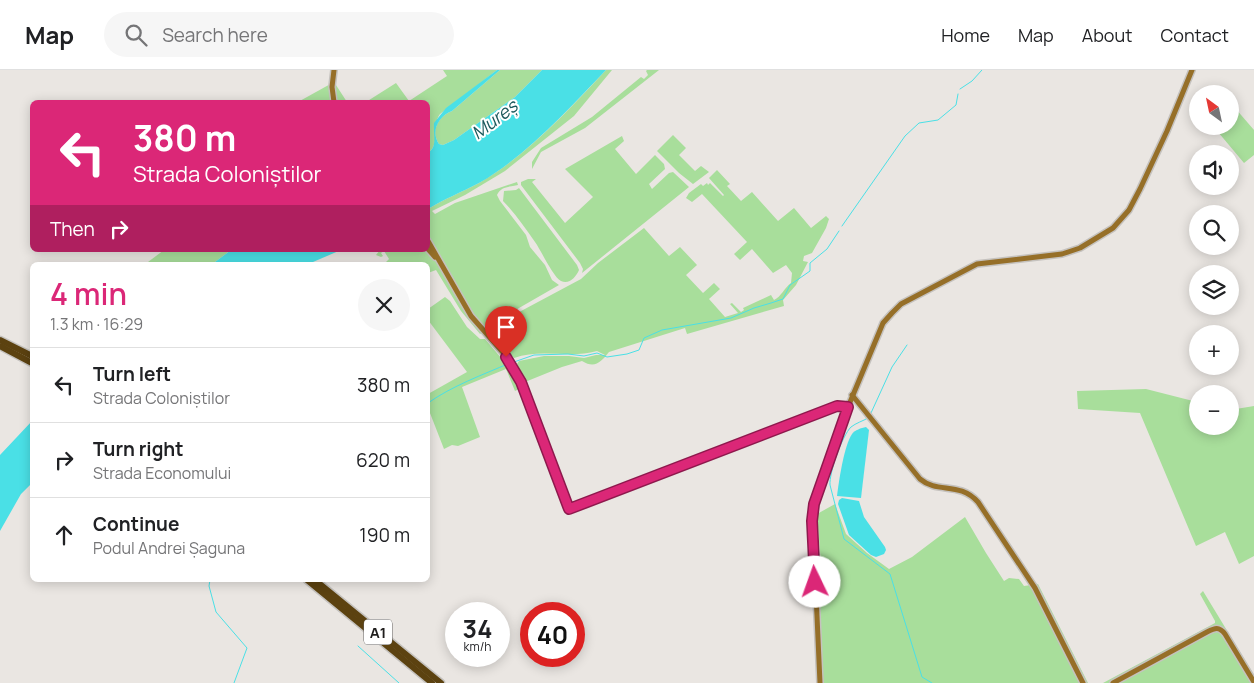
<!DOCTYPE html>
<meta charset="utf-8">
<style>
:root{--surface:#fff;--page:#f6f6f6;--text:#202124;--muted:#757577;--line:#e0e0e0;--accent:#db2777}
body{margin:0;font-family:Manrope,sans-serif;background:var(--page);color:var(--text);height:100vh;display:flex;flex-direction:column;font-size:19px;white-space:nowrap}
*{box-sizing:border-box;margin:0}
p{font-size:16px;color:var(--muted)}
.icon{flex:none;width:28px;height:28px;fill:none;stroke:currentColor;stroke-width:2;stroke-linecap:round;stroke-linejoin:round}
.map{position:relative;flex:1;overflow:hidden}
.panel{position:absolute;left:30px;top:192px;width:400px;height:320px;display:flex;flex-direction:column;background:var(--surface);border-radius:8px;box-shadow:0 2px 12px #0003}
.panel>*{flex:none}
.guide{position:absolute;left:30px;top:30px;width:400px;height:152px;border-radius:8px;box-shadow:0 2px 12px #0003;background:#db2777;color:#fff;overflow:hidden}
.needle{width:32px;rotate:327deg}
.buttons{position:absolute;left:1189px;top:15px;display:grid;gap:10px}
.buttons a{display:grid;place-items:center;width:50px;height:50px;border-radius:50%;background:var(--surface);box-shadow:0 2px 12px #0003;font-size:25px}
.speed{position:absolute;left:445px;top:532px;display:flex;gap:10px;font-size:25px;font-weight:700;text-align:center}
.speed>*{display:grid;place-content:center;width:65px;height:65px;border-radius:50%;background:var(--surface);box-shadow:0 2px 12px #0003;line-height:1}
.speed small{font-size:12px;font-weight:400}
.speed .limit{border:8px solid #d22;background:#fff;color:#111}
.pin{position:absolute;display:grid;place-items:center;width:42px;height:42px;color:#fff;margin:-51px -21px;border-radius:50% 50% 50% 0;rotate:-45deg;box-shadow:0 0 5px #0007}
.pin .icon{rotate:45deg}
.me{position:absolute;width:55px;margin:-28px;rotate:357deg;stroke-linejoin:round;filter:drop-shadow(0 0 4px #0008)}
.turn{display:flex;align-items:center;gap:18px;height:105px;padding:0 20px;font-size:22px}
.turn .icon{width:65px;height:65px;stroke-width:2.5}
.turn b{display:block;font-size:35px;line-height:42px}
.then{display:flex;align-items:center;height:48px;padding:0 20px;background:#0003;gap:10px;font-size:19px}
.round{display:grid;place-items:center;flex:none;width:52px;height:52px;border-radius:26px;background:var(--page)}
.headline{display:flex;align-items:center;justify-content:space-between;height:85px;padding:0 20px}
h1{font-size:30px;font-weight:600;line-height:38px;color:var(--accent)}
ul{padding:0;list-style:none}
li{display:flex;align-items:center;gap:15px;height:75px;padding:0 20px;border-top:1px solid var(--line)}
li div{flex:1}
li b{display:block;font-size:19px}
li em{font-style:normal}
header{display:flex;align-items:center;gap:30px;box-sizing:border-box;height:70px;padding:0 25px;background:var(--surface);border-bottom:1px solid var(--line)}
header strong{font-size:24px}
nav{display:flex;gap:28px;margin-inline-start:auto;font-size:18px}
.search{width:350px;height:45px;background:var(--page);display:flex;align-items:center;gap:12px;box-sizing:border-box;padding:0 18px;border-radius:28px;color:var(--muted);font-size:19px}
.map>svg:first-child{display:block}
.green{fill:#a8de9b}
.water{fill:#4ae0e6}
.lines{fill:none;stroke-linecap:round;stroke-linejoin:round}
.stream{stroke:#4ae0e6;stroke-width:1}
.secondary-casing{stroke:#c5c2be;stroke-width:8}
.highway-casing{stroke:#c5c2be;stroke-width:9}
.secondary{stroke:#966f28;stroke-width:5}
.highway{stroke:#5c4210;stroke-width:6}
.route-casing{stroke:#8e194d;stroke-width:12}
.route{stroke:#db2777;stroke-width:9}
.labels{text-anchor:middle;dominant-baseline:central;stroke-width:4;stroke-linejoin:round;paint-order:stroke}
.shield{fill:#fff;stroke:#626160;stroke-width:1}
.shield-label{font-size:15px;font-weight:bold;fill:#1f1d1c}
.water-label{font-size:18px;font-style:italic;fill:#1a585b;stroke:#fff}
</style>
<header>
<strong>Map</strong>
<div class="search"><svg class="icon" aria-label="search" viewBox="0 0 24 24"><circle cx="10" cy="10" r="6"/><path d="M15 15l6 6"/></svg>Search here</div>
<nav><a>Home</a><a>Map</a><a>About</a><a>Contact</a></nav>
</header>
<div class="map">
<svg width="1254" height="613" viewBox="0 0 1254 613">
<rect width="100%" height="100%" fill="#eae6e2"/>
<g class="green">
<path d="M443,0h54l-57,44c-9,12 1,30 -12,39v-51h-62l30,-19 13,18 38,-25z"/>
<path d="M500,0h42l-27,27 -61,43 -11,5 -4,-1c-9,-14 0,-28 13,-33z"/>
<path d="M606,0h6l-38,46 -69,55 -40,24 -33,16 3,3 20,-11 62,-21 1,3c-8,2 -17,1 -21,10l3,6 26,34 4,12 15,18 7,15 7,5 -40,23 -18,11 -8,8 -5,1 -8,6 -19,-23 -25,-41 -8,3v-8h-40l-2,-3 3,-3 -5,-8 -3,2 2,3 -2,1 -5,-2 4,-5h48v-41c16,-10 34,-17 51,-26 47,-27 91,-74 127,-113z"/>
<path d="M647,0h12l-74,58 -44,24 -9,17v-7l9,-14 51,-31 49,-40 3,2 4,-4 -2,-4z"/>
<path d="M334,12l13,20h-49z"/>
<path d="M1235,38l19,22v25l-10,8 -31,-37h17v-14z"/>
<path d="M673,65l13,13 -7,7 16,16 6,-5 8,6 -16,12 -14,-11 -22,-22z"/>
<path d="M622,66l2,5 -9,8 21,25 19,-19 9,9 1,5 -16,15 3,5 17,-16 4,-1 16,15 -107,86 1,-4 -3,-6 -59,-78v-3l7,-3h8l-4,3 33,41 28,-26 -28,-28z"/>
<path d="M717,100l13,14 -3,2 14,15 11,-9 26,29 16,-13 17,20 15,-12 3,3 -3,9 -14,25 -8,3 -1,5 5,1 -12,23 -13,15 1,6 -97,28 -2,-6 -76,24c-8,10 -14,17 -27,9l-20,6 -37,15 -8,-18 2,-3 25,-5h25l15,2 12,-3h9l-8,-4c-27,8 -56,-3 -83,7l-21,-22 5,-9 8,-8 75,-40 17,-16 46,-35 25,28 11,-9 17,18 -11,10 17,18 11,-10 6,6 -11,10 16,18 13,-4 -8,-9 2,-1 9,9 3,-2 -1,-2 28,-13 3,5c7,-3 11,-13 17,-17l1,-10 -6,-8 -13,8 -21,-24 -12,11 -6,-6 13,-12 -45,-48 -10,8 -6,-4 3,-5 12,-9 2,2 4,-3 1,2 2,-2 13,13 1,-1 -15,-17z"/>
<path d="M519,118l58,77 2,5c-3,7 -10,15 -18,11 -8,-4 -20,-31 -26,-39 -10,-14 -20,-29 -32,-41l1,-10 12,-1z"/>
<path d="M164,180h67l-20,15h-67z"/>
<path d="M445,227l5,4 17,26 13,12h5l17,20 3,6 6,4 8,20 -4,2 -9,-22 -44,18 18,50 -22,9 -6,-1 -8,4 -16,-41v-14l39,-22 -39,-52v-11z"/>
<path d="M1146,319l51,13 1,24h32v-16l24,-4v150l-15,8 -14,-32 -29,14 -56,-133 -62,-4 -1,-18z"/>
<path d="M835,434l11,30 21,19 22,16 23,-12 53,-40 21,36 18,28 5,-3 10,1 5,7 14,-2 50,99h-265l-4,-74 3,-33 -5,-62z"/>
<path d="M1203,521l51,84v8h-151l112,-60v-2l-15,-27z"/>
</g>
<g class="water">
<path d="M497,0h3l-48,41c-13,5 -22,20 -13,33l4,1 11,-5 61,-43 27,-27h64c-37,39 -80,86 -127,113 -17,9 -35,16 -51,26v-56c10,-7 5,-18 6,-30l12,-15z"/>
<path d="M231,180h110l-35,15h-95z"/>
<path d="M32,351v62l-11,11 -21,37v-76z"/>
<path d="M866,357l3,3 -8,68 -24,-2c2,-16 7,-50 15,-62 3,-4 9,-6 14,-7z"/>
<path d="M842,428l17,3 5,16 21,30 1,3 -2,4 -8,3 -5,-2 -22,-20 -11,-31 1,-4z"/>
</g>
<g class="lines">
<g class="stream">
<path d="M960,19l12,-8 10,-11"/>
<path d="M842,156l63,-90 14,-13 19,-3 18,-15 2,-11"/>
<path d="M514,292l20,-7 34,-1 16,2 13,-3 10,4 20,-3 12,-4 5,-12 18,-8 69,-12 23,-10 17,-5 12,-4 7,-14 20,-14v-8l17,-14 12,-18"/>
<path d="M428,333c24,-17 54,-28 82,-40"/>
<path d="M871,343l21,-46 15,-22"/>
<path d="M868,348c-5,3 -12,5 -17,9 -9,9 -22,46 -21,58l14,54 46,35 32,103 10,6"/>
<path d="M210,510l-1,6 7,26 31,36 -13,35"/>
<path d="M358,576l41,37"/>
</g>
<g class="secondary-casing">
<g id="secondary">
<path d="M334,32l-2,-15 2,-17"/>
<path d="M428,171l43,75 36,41 8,13 54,139 268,-102h11"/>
<path d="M428,179l7,8"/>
<path d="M852,325l68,84c18,15 39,2 58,23l57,86 48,95"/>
<path d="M820,613l-6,-134v-45l34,-97 35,-84 9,-10 9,-9 76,-40 85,-10 18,-6 33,-20 16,-18 11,-21 27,-58 25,-61"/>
<path d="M1113,613l94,-51c8,-4 12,-6 18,2l29,48"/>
</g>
</g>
<g class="highway-casing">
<g id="highway">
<path d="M0,270l32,16"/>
<path d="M0,276l32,17"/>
<path d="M307,510l125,103"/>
<path d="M315,510l126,103"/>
</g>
</g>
<use href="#secondary" class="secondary"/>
<use href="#highway" class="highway"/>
</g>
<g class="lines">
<g class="route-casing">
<path id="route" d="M506,287l15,25 48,127 268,-103 11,1 -34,97 -2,17 3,61"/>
</g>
<use href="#route" class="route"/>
</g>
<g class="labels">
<rect class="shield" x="364" y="549.5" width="28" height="25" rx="4"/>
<g class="shield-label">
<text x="378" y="562">A1</text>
</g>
<g class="water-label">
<text transform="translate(494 49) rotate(-37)">Mureș</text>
</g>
</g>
</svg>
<div class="buttons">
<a><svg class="needle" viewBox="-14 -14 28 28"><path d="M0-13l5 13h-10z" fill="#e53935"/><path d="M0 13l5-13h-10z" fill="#757577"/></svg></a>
<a><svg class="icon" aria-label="sound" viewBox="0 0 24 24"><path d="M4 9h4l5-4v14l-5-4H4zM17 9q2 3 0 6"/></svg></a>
<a><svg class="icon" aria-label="search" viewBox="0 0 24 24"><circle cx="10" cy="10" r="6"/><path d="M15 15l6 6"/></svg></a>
<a><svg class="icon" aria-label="layers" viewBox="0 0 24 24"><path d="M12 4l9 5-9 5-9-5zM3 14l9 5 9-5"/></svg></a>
<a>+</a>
<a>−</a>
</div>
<div class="speed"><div>34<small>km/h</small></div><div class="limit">40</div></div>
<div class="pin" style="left:506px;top:287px;background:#d93025"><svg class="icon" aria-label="arrive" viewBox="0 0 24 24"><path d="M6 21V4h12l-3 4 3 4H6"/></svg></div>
<svg class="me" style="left:815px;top:512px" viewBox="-20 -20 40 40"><circle r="19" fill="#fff"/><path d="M0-13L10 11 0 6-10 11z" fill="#db2777"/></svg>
<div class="guide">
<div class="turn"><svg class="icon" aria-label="left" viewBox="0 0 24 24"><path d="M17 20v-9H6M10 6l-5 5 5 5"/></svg><div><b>380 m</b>Strada Coloniștilor</div></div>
<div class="then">Then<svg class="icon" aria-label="right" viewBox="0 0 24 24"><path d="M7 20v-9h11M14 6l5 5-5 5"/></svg></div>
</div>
<section class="panel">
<div class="headline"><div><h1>4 min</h1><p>1.3 km · 16:29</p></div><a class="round"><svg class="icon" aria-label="close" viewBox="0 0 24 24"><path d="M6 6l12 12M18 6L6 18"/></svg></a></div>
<ul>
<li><svg class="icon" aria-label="left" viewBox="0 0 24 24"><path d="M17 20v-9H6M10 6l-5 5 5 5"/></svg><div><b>Turn left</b><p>Strada Coloniștilor</p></div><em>380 m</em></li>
<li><svg class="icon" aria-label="right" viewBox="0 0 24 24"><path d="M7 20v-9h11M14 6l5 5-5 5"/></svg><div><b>Turn right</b><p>Strada Economului</p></div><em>620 m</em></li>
<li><svg class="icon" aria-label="ahead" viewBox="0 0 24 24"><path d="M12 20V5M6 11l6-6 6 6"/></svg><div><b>Continue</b><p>Podul Andrei Șaguna</p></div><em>190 m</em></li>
</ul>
</section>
</div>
